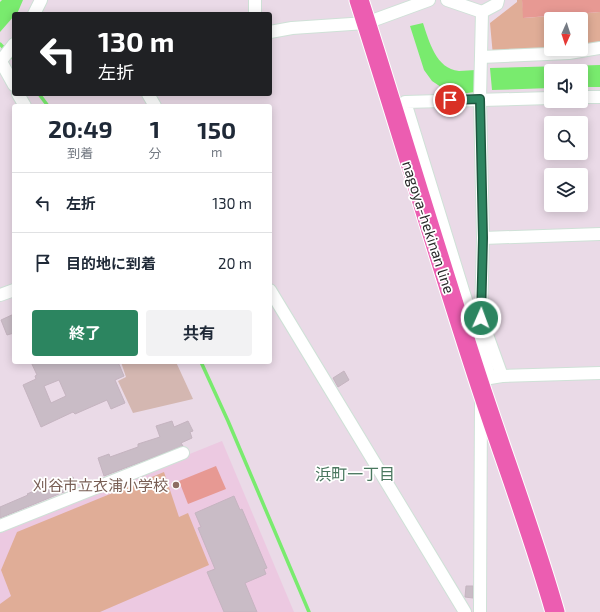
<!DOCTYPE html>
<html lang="ja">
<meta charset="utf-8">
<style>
:root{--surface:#fff;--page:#f2f2f3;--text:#1f2937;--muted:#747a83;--line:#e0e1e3;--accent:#2c8560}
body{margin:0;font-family:"Exo 2","Noto Sans JP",sans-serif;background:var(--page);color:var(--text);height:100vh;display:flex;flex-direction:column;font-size:15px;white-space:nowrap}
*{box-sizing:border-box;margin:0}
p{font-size:13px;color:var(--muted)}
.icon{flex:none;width:22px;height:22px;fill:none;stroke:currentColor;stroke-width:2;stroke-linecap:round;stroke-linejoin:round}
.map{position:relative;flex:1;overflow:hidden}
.sheet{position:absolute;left:12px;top:104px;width:260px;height:260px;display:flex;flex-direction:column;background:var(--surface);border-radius:4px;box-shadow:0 2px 10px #0003}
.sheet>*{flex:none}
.banner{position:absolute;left:12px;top:12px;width:260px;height:84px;border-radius:4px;box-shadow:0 2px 10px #0003;background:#202124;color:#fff;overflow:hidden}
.needle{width:26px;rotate:183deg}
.controls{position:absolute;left:544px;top:12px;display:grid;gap:8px}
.controls a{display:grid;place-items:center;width:44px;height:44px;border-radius:4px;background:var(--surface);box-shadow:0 2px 10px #0003;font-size:20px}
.pin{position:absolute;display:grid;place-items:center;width:34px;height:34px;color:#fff;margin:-17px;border:2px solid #fff;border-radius:50%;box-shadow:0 1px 4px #0007}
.me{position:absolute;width:44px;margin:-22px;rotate:2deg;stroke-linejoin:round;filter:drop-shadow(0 0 3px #0008)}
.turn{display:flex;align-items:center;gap:14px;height:84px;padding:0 20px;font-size:18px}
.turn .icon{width:52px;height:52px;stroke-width:2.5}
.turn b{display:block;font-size:28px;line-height:34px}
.eta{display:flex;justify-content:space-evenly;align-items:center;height:68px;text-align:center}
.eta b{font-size:24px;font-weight:700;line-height:28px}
.action{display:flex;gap:8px;margin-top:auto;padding:8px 20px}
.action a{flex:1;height:46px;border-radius:4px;background:var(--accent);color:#fff;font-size:16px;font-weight:700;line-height:46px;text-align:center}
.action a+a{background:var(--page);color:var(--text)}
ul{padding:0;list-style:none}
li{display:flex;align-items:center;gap:12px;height:60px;padding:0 20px;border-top:1px solid var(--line)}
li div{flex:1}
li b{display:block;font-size:15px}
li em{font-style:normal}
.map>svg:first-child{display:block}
.education{fill:#ecc9e1}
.green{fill:#e0ad97;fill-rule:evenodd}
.cemetery{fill:#d4b7b1}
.pitch{fill:#e79993}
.water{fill:#79eb6e}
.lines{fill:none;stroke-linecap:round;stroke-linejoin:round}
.stream{stroke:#79eb6e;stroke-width:3.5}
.building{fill:#c9bcc6;stroke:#c5b4c0;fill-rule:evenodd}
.street-casing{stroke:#cfe1d7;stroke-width:14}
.primary-casing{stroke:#fff;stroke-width:21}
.street{stroke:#fff;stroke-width:12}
.primary{stroke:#ec5db1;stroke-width:19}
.route-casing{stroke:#1d563e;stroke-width:10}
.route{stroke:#2c8560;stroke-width:7}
.education-dot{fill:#8d6e63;stroke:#fff;stroke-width:1.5}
.labels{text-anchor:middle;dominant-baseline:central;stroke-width:3.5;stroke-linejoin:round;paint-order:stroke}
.street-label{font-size:15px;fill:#282828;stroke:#fff}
.education-label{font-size:15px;fill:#785e54;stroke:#fff;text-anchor:end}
.neighbourhood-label{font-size:16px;fill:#4a775f;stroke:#fff}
</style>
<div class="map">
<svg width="600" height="612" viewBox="0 0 600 612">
<rect width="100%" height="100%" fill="#eadae7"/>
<path class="education" d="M222,441l72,171h-294v-82z"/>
<g class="green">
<path d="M517,0h5l2,18 76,-6v36l-107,8 -3,-33 27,-21zM551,19h30v30h-30z"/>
<path d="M164,472l15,45 9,-4 21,52 -109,47h-100v-8l11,-8 -10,-26 16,-38z"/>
</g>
<path class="cemetery" d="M121,362h55l17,37 -60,14 -15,-32 8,-4z"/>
<g class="pitch">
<path d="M522,0h78v12l-77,6z"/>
<path d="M216,466l10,23 -38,15 -9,-23z"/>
</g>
<g class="water">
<path d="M2,0h21l-6,14h-3v2l-14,16v-30z"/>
<path d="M423,23c6,18 13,46 36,48 6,0 11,-1 17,-1l-1,22 -22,3 -21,-14 -8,-11 -14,-44z"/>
<path d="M600,65v22h-19v-16h-30v17l-59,2 -2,-22z"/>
</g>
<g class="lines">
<g class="stream">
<path d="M0,44l14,15"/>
<path d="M39,94l9,12"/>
<path d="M201,362l27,59 81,191"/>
</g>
</g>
<g class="building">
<path d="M14,314v19l-7,2 -6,-15z"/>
<path d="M31,362h87l6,14 -9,4 10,23 -14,6 -4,-9 -32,14 -2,-2 -32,15 -18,-42 13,-6 -1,-3 2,-1zM59,380l7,16 -15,7 -7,-17z"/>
<path d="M344,371l5,9 -11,7 -5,-9z"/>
<path d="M172,421l2,6 14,-6 5,10 -3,1 2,6 -11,5 2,3 -79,30 -6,-18 11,-4 1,3 28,-10v-3l22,-7 -4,-11z"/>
<path d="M73,477l3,10 -76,31v-11l28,-12 -1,-1 12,-5 1,3 19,-7 -1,-3z"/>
<path d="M234,496l6,14 2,-1 25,59 -3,1 2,5 -21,9 12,29h-33l-17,-40 8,-3 -17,-41 3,-1 -6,-14z"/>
<path d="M466,586h7v12l-8,-1z"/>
</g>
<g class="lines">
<g class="street-casing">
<g id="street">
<path d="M447,0l35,12"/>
<path d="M498,0l-1,4 -15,8 -2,87 3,139 -2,80 21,58"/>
<path d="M34,14l7,-14"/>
<path d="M255,14v-14"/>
<path d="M270,32l22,-4 74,-5 63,-23"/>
<path d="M481,57l88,-4 31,-5"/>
<path d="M0,60l14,25"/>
<path d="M0,62l14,-18"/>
<path d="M18,94l7,12"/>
<path d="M148,94l7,12"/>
<path d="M581,97h19"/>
<path d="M551,98l-146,4 85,276 12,-2 98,-3"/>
<path d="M483,238l117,-4"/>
<path d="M270,290l195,322"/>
<path d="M0,295l14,-5"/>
<path d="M0,526l183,-73"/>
<path d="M480,612l1,-211"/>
</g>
</g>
<g class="primary-casing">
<path id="primary" d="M359,0c41,128 79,257 121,385 25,76 53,150 75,227"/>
</g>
<use href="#street" class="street"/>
<use href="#primary" class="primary"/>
</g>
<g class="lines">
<g class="route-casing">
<path id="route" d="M450,100l30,-1 3,139 -2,80"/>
</g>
<use href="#route" class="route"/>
</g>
<circle class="education-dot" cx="176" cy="485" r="4"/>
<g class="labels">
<g class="street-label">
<text transform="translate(429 227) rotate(72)">nagoya-hekinan line</text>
</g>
<g class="education-label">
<text x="168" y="485">刈谷市立衣浦小学校</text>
</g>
<g class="neighbourhood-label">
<text x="355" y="473">浜町一丁目</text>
</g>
</g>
</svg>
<div class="controls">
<a><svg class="needle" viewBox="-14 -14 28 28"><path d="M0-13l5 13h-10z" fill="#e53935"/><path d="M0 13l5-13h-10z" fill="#747a83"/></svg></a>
<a><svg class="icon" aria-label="sound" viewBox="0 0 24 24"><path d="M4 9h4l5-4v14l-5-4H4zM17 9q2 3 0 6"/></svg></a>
<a><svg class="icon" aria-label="search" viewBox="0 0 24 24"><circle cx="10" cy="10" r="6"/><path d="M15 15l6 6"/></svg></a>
<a><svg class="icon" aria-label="layers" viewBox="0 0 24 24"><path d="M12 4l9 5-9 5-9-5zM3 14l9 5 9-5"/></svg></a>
</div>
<div class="pin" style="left:450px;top:100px;background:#d93025"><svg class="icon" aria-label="arrive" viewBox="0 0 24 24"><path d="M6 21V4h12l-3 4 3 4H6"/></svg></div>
<svg class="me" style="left:481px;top:318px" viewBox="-20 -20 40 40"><circle r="17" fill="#2c8560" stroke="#fff" stroke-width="3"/><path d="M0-11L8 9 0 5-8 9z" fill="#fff"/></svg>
<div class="banner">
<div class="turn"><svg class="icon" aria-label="left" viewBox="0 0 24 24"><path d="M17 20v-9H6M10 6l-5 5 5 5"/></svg><div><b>130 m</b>左折</div></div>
</div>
<section class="sheet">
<div class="eta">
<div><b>20:49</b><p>到着</p></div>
<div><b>1</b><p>分</p></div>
<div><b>150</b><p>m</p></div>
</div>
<ul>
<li><svg class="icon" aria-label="left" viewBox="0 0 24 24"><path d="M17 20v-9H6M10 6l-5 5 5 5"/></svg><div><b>左折</b></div><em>130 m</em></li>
<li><svg class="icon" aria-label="arrive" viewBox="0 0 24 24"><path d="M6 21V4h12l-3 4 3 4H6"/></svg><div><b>目的地に到着</b></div><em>20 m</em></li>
</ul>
<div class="action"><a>終了</a><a>共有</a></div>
</section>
</div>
